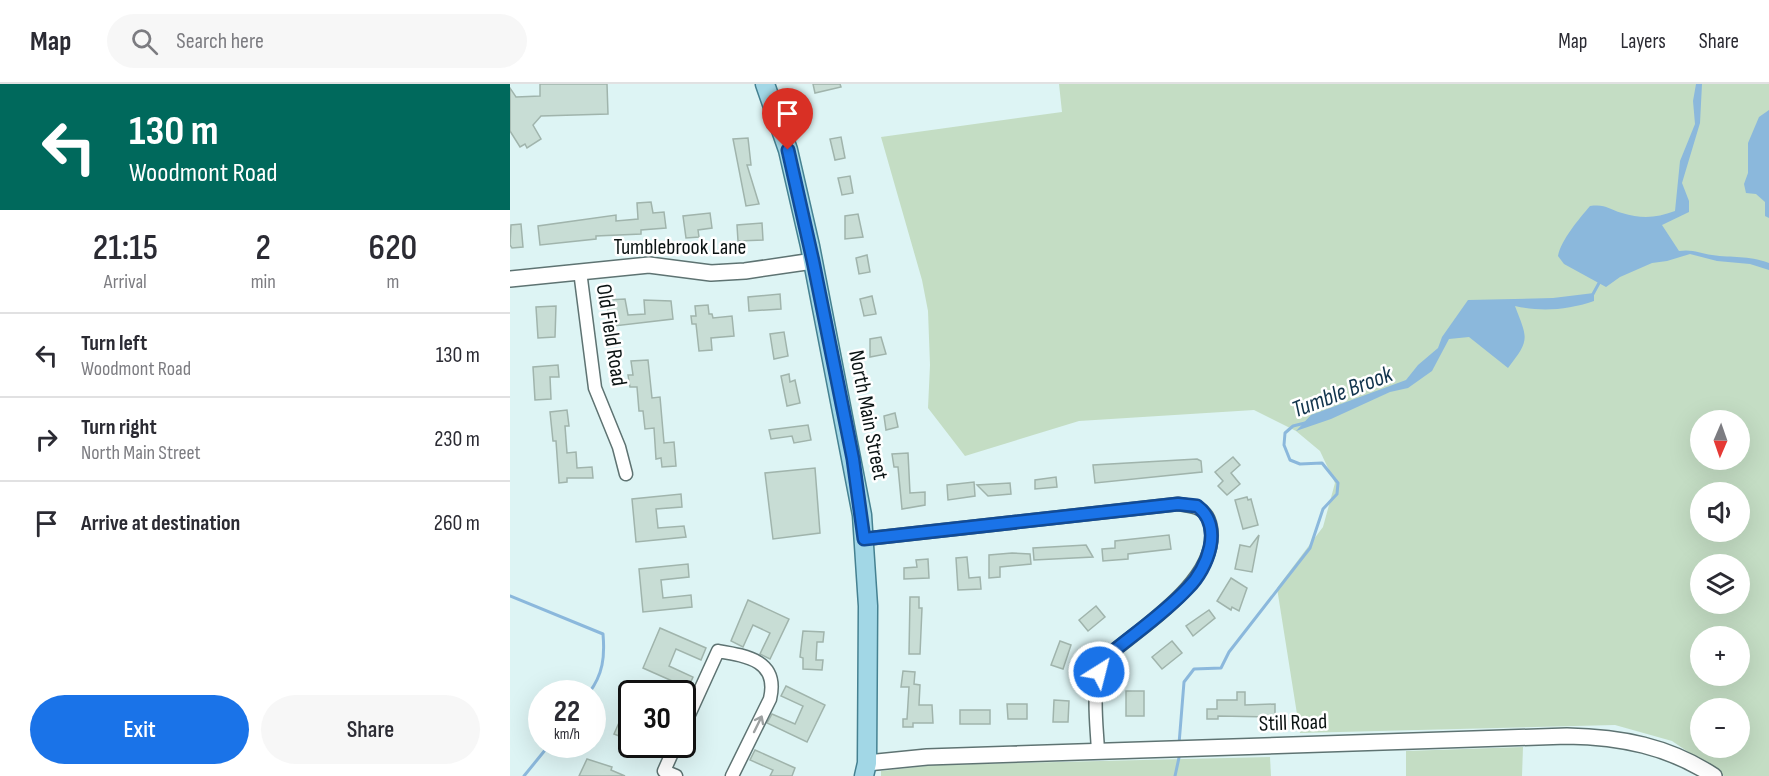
<!DOCTYPE html>
<meta charset="utf-8">
<style>
:root{--surface:#fff;--page:#f7f7f7;--text:#2b2b33;--muted:#7c7c81;--line:#e1e1e2;--accent:#1a73e8}
body{margin:0;font-family:"Sofia Sans Condensed",sans-serif;background:var(--page);color:var(--text);height:100vh;display:flex;flex-direction:column;font-size:22px;white-space:nowrap}
*{box-sizing:border-box;margin:0}
p{font-size:20px;color:var(--muted)}
.icon{flex:none;width:33px;height:33px;fill:none;stroke:currentColor;stroke-width:2;stroke-linecap:round;stroke-linejoin:round}
.map{position:relative;flex:1;overflow:hidden}
.drawer{display:flex;flex-direction:column;background:var(--surface);width:510px}
.drawer>*{flex:none}
.banner{background:#00695c;color:#fff;overflow:hidden}
.needle{width:39px;rotate:182deg}
.fabs{position:absolute;left:1180px;top:326px;display:grid;gap:12px}
.fabs a{display:grid;place-items:center;width:60px;height:60px;border-radius:50%;background:var(--surface);box-shadow:0 6px 24px #0002;font-size:30px}
.speed{position:absolute;left:18px;top:596px;display:flex;gap:12px;font-size:30px;font-weight:700;text-align:center}
.speed>*{display:grid;place-content:center;width:78px;height:78px;border-radius:50%;background:var(--surface);box-shadow:0 6px 24px #0002;line-height:1}
.speed small{font-size:15px;font-weight:400}
.speed .limit{border:3px solid #111;border-radius:9px;background:#fff;color:#111}
.pin{position:absolute;display:grid;place-items:center;width:51px;height:51px;color:#fff;margin:-62px -26px;border-radius:50% 50% 50% 0;rotate:-45deg;box-shadow:0 0 6px #0007}
.pin .icon{rotate:45deg}
.me{position:absolute;width:66px;margin:-33px;rotate:36deg;stroke-linejoin:round;filter:drop-shadow(0 0 4px #0008)}
.turn{display:flex;align-items:center;gap:21px;height:126px;padding:0 30px;font-size:27px}
.turn .icon{width:78px;height:78px;stroke-width:2.5}
.turn b{display:block;font-size:42px;line-height:51px}
.eta{display:flex;justify-content:space-evenly;align-items:center;height:102px;text-align:center}
.eta b{font-size:36px;font-weight:600;line-height:42px}
.action{display:flex;gap:12px;margin-top:auto;padding:12px 30px}
.action a{flex:1;height:69px;border-radius:36px;background:var(--accent);color:#fff;font-size:24px;font-weight:600;line-height:69px;text-align:center}
.action a+a{background:var(--page);color:var(--text)}
ul{padding:0;list-style:none}
li{display:flex;align-items:center;gap:18px;height:84px;padding:0 30px;border-top:2px solid var(--line)}
li div{flex:1}
li b{display:block;font-size:22px}
li em{font-style:normal}
header{display:flex;align-items:center;gap:36px;box-sizing:border-box;height:84px;padding:0 30px;background:var(--surface);border-bottom:2px solid var(--line)}
header strong{font-size:28px}
nav{display:flex;gap:33px;margin-inline-start:auto;font-size:21px}
.search{width:420px;height:54px;background:var(--page);display:flex;align-items:center;gap:15px;box-sizing:border-box;padding:0 21px;border-radius:33px;color:var(--muted);font-size:22px}
main{display:flex;flex:1;min-height:0}
.map>svg:first-child{display:block}
.green{fill:#c4ddc4;fill-rule:evenodd}
.water{fill:#8bb8dc}
.lines{fill:none;stroke-linecap:round;stroke-linejoin:round}
.stream{stroke:#8bb8dc;stroke-width:3}
.building{fill:#c8ddd5;stroke:#a0b4ac;stroke-width:1.5}
.minor-casing{stroke:#5e7372;stroke-width:15}
.tertiary-casing{stroke:#5e7372;stroke-width:18}
.primary-casing{stroke:#458191;stroke-width:21}
.minor{stroke:#fff;stroke-width:12}
.tertiary{stroke:#fff;stroke-width:15}
.primary{stroke:#a2d7e6;stroke-width:18}
.oneway{stroke:#9da1a1}
.route-casing{stroke:#114b97;stroke-width:15}
.route{stroke:#1a73e8;stroke-width:10}
.labels{text-anchor:middle;dominant-baseline:central;stroke-width:5;stroke-linejoin:round;paint-order:stroke}
.street-label{font-size:22px;fill:#0b1313;stroke:#fff}
.water-label{font-size:24px;font-style:italic;fill:#10334c;stroke:#fff}
</style>
<header>
<strong>Map</strong>
<div class="search"><svg class="icon" aria-label="search" viewBox="0 0 24 24"><circle cx="10" cy="10" r="6"/><path d="M15 15l6 6"/></svg>Search here</div>
<nav><a>Map</a><a>Layers</a><a>Share</a></nav>
</header>
<main>
<section class="drawer">
<div class="banner">
<div class="turn"><svg class="icon" aria-label="left" viewBox="0 0 24 24"><path d="M17 20v-9H6M10 6l-5 5 5 5"/></svg><div><b>130 m</b>Woodmont Road</div></div>
</div>
<div class="eta">
<div><b>21:15</b><p>Arrival</p></div>
<div><b>2</b><p>min</p></div>
<div><b>620</b><p>m</p></div>
</div>
<ul>
<li><svg class="icon" aria-label="left" viewBox="0 0 24 24"><path d="M17 20v-9H6M10 6l-5 5 5 5"/></svg><div><b>Turn left</b><p>Woodmont Road</p></div><em>130 m</em></li>
<li><svg class="icon" aria-label="right" viewBox="0 0 24 24"><path d="M7 20v-9h11M14 6l5 5-5 5"/></svg><div><b>Turn right</b><p>North Main Street</p></div><em>230 m</em></li>
<li><svg class="icon" aria-label="arrive" viewBox="0 0 24 24"><path d="M6 21V4h12l-3 4 3 4H6"/></svg><div><b>Arrive at destination</b></div><em>260 m</em></li>
</ul>
<div class="action"><a>Exit</a><a>Share</a></div>
</section>
<div class="map">
<svg width="1259" height="692" viewBox="0 0 1259 692">
<rect width="100%" height="100%" fill="#ddf4f4"/>
<g class="green">
<path d="M549,0h710v692h-45l-52,-35 -57,-16 -315,8 -23,-145 46,-61 12,-44 -15,-32 -24,-20 -42,-21 -175,11 -114,35 -37,-48 2,-43 -2,-54 -6,-31 -41,-143 181,-25zM1191,336h39v39h-39zM1191,408h39v39h-39zM1191,480h39v39h-39zM1191,552h39v39h-39zM1191,624h39v39h-39z"/>
<path d="M1013,663l-1,29h-116v-25z"/>
<path d="M760,673l1,19h-390v-5l54,-6z"/>
</g>
<g class="water">
<path d="M1186,0h6l-2,39 -18,60 7,18v11l-27,13 17,26c13,-2 21,2 33,4 21,3 35,0 57,8v7l-19,-6 -33,-3 -27,-7 -23,7 -15,2 -32,14 -14,10 -42,-23 -6,-8c3,-16 21,-37 32,-50 17,-2 17,3 32,7 20,6 34,5 53,-2l5,-50 15,-37 -2,-23z"/>
<path d="M1259,26v108l-4,-2v-14l-9,-8 -10,-1 -2,-9 4,-11v-30l11,-26z"/>
<path d="M1084,209v8c-26,9 -53,11 -79,5 12,32 16,33 -7,62l-39,-31 -20,2 -17,32 -24,17 -18,4 -59,27 -35,12 15,-16 95,-35 12,-15 20,-17 4,-11 26,-37 85,-2z"/>
</g>
<g class="lines">
<g class="stream">
<path d="M1083,210l6,-11"/>
<path d="M0,512l93,38c2,23 0,40 -14,59"/>
<path d="M669,660l5,-62 10,-13 27,-1 8,-16 81,-104 13,-39 14,-15 1,-11 -16,-20 -22,1 -10,-4 -6,-15 1,-12 8,-7 12,-3"/>
<path d="M14,692l26,-32"/>
<path d="M665,692l5,-23"/>
</g>
</g>
<g class="building">
<path d="M30,0h67l1,30 -67,2 -8,9 8,14 -14,9 -2,-4 -5,3 -10,-16v-43l6,9 24,-1z"/>
<path d="M303,0h27l1,3 -26,6z"/>
<path d="M331,53l4,21 -10,2 -5,-21z"/>
<path d="M238,54l3,27h-4l12,39 -13,2 -13,-67z"/>
<path d="M340,92l3,17 -11,2 -4,-17z"/>
<path d="M141,118l2,11 11,-1 2,16 -25,2v4l-45,2v3l-56,6 -2,-19 78,-11v6l22,-2 -1,-16z"/>
<path d="M200,129l2,15 -14,2 1,7 -13,1 -3,-22z"/>
<path d="M348,130l5,23 -18,2v-23z"/>
<path d="M252,139l1,17 -25,1 -1,-16z"/>
<path d="M11,140l2,23 -11,1 -2,-3 1,-20z"/>
<path d="M357,171l3,17 -11,2 -3,-16z"/>
<path d="M270,210l1,15 -32,2 -1,-14z"/>
<path d="M362,212l4,18 -12,2 -4,-17z"/>
<path d="M115,215l3,16 17,-1 -1,-14 27,1 2,18 -59,7 -1,-15 -5,1 -1,-12z"/>
<path d="M198,221l1,9h3l1,4 19,-2 2,20 -23,2 1,12 -13,1 -3,-27h-4l-1,-8h5l-1,-10z"/>
<path d="M46,222l-1,31 -17,1 -2,-31z"/>
<path d="M274,248l4,24 -14,3 -4,-25z"/>
<path d="M371,253l5,17 -16,3v-18z"/>
<path d="M138,276l4,38 8,-1 4,46 10,-1 2,24 -14,1 -1,-9 -5,1 -2,-31 -9,1 -2,-18h-4l-2,-24h-7l-2,-12h5l-2,-14z"/>
<path d="M48,281l1,12h-9l1,22 -16,1 -2,-33z"/>
<path d="M279,290l1,8 5,-2 5,23 -13,3 -6,-30z"/>
<path d="M57,326l2,16h-4l2,27 9,-1 1,16 15,-1 1,11h-26v4l-8,1 -3,-42h-3l-3,-29z"/>
<path d="M385,329l3,14 -12,3 -2,-14z"/>
<path d="M298,341l3,15 -17,3 -2,-7 -21,3 -2,-9z"/>
<path d="M398,369l2,40 15,-1v13l-23,4 -4,-42h-4l-2,-13z"/>
<path d="M723,373l7,8 -9,8 9,11 -13,11 -9,-9 5,-5 -8,-9z"/>
<path d="M687,375l4,2 1,11 -107,11 -2,-18z"/>
<path d="M305,384l5,65 -47,6 -8,-66z"/>
<path d="M546,393l1,10 -22,2v-9z"/>
<path d="M464,398l1,14 -27,4 -1,-15z"/>
<path d="M500,399l1,11 -23,2 -11,-11z"/>
<path d="M171,410l1,13 -26,2 2,19 26,-2 2,11 -50,5 -4,-43z"/>
<path d="M737,413l1,3 3,-1 7,26 -15,4 -8,-29z"/>
<path d="M659,451l2,14 -43,5v5l-25,2 -1,-12 13,-1v-7z"/>
<path d="M749,451l-7,37 -17,-3 5,-24 10,2z"/>
<path d="M576,461l7,12 -59,3 -1,-12z"/>
<path d="M502,469l18,1 1,10 -31,3v10l-11,1v-23z"/>
<path d="M457,473l2,21 11,-1 1,12 -23,1 -2,-32z"/>
<path d="M418,475l1,19 -25,1v-11l13,-1 -1,-7z"/>
<path d="M178,480l1,13 -28,3 2,18 28,-3 1,12 -49,5 -4,-43z"/>
<path d="M721,494l16,10 -8,23 -7,-4 -1,3 -14,-9z"/>
<path d="M400,513h9v11h3l-2,46h-11z"/>
<path d="M238,516l41,19 -19,40 -10,-5 10,-21 -17,-8 -10,22 -12,-6z"/>
<path d="M586,522l9,11 -17,14 -9,-11z"/>
<path d="M699,526l6,8 -22,18 -7,-10z"/>
<path d="M150,544l46,20 -5,12 -25,-11 -7,17 24,11 -5,11 -45,-20z"/>
<path d="M293,547l21,1 -1,10h-6l-1,18h7l-1,10 -19,-1v-11l-3,-1z"/>
<path d="M550,557l11,4 -8,24 -12,-4z"/>
<path d="M662,557l10,12 -20,16 -10,-12z"/>
<path d="M393,587l12,1 -1,12 6,1 -1,20h13l1,18h-20v4h-10v-8h4l2,-32h-8z"/>
<path d="M276,602l39,19 -18,37 -40,-19 5,-9 23,10 8,-18 -22,-10z"/>
<rect x="616" y="607" width="18" height="25"/>
<path d="M727,608h8v13l30,-1v13l-57,-1v3h-11v-10h10v-9h20z"/>
<path d="M122,609v48l-18,-7z"/>
<path d="M544,616l15,1 -1,21h-15z"/>
<path d="M497,620h20v15h-19z"/>
<rect x="450" y="626" width="30" height="14"/>
<path d="M245,666l40,18 -3,8h-22l3,-6 -23,-10z"/>
<path d="M77,675l25,8 -1,3 14,6h-46z"/>
</g>
<g class="lines">
<g class="minor-casing">
<g id="minor">
<path d="M70,187l15,117 24,59 7,27"/>
<path d="M354,455l314,-35c17,2 30,4 33,24 8,52 -71,100 -106,130 -15,24 -8,66 -7,94"/>
<path d="M172,646l36,-79c30,5 61,10 52,48l-38,77"/>
<path d="M166,692l-12,-5 12,-27"/>
</g>
</g>
<g class="tertiary-casing">
<g id="tertiary">
<path d="M0,195l139,-14 62,8 34,-2 68,-10"/>
<path d="M357,679l60,-6 640,-21c54,1 101,10 147,40"/>
</g>
</g>
<g class="primary-casing">
<path id="primary" d="M255,0l23,66 22,96 52,269 6,91 -1,157 -3,13"/>
</g>
<use href="#minor" class="minor"/>
<use href="#tertiary" class="tertiary"/>
<use href="#primary" class="primary"/>
</g>
<defs><path id="oneway-shaft" d="M-6 0H5M1.5-3L5.5 0L1.5 3" fill="none" stroke-width="1.6" stroke-linecap="round" stroke-linejoin="round" transform="scale(1.5)"/></defs>
<use class="oneway" href="#oneway-shaft" transform="translate(248 640) rotate(-64)"/>
<g class="lines">
<g class="route-casing">
<path id="route" d="M278,66l25,111 40,198 11,80 314,-35 19,2c27,20 11,62 -9,82 -24,26 -56,47 -83,70l-6,14"/>
</g>
<use href="#route" class="route"/>
</g>
<g class="labels">
<g class="street-label">
<text x="170" y="163">Tumblebrook Lane</text>
<text transform="translate(101 251) rotate(81)">Old Field Road</text>
<text transform="translate(358 331) rotate(79)">North Main Street</text>
<text transform="translate(783 639) rotate(-2)">Still Road</text>
</g>
<g class="water-label">
<text transform="translate(832 308) rotate(-21)">Tumble Brook</text>
</g>
</g>
</svg>
<div class="fabs">
<a><svg class="needle" viewBox="-14 -14 28 28"><path d="M0-13l5 13h-10z" fill="#e53935"/><path d="M0 13l5-13h-10z" fill="#7c7c81"/></svg></a>
<a><svg class="icon" aria-label="sound" viewBox="0 0 24 24"><path d="M4 9h4l5-4v14l-5-4H4zM17 9q2 3 0 6"/></svg></a>
<a><svg class="icon" aria-label="layers" viewBox="0 0 24 24"><path d="M12 4l9 5-9 5-9-5zM3 14l9 5 9-5"/></svg></a>
<a>+</a>
<a>−</a>
</div>
<div class="speed"><div>22<small>km/h</small></div><div class="limit">30</div></div>
<div class="pin" style="left:278px;top:66px;background:#d93025"><svg class="icon" aria-label="arrive" viewBox="0 0 24 24"><path d="M6 21V4h12l-3 4 3 4H6"/></svg></div>
<svg class="me" style="left:589px;top:588px" viewBox="-20 -20 40 40"><circle r="17" fill="#1a73e8" stroke="#fff" stroke-width="3"/><path d="M0-11L8 9 0 5-8 9z" fill="#fff"/></svg>
</div>
</main>
